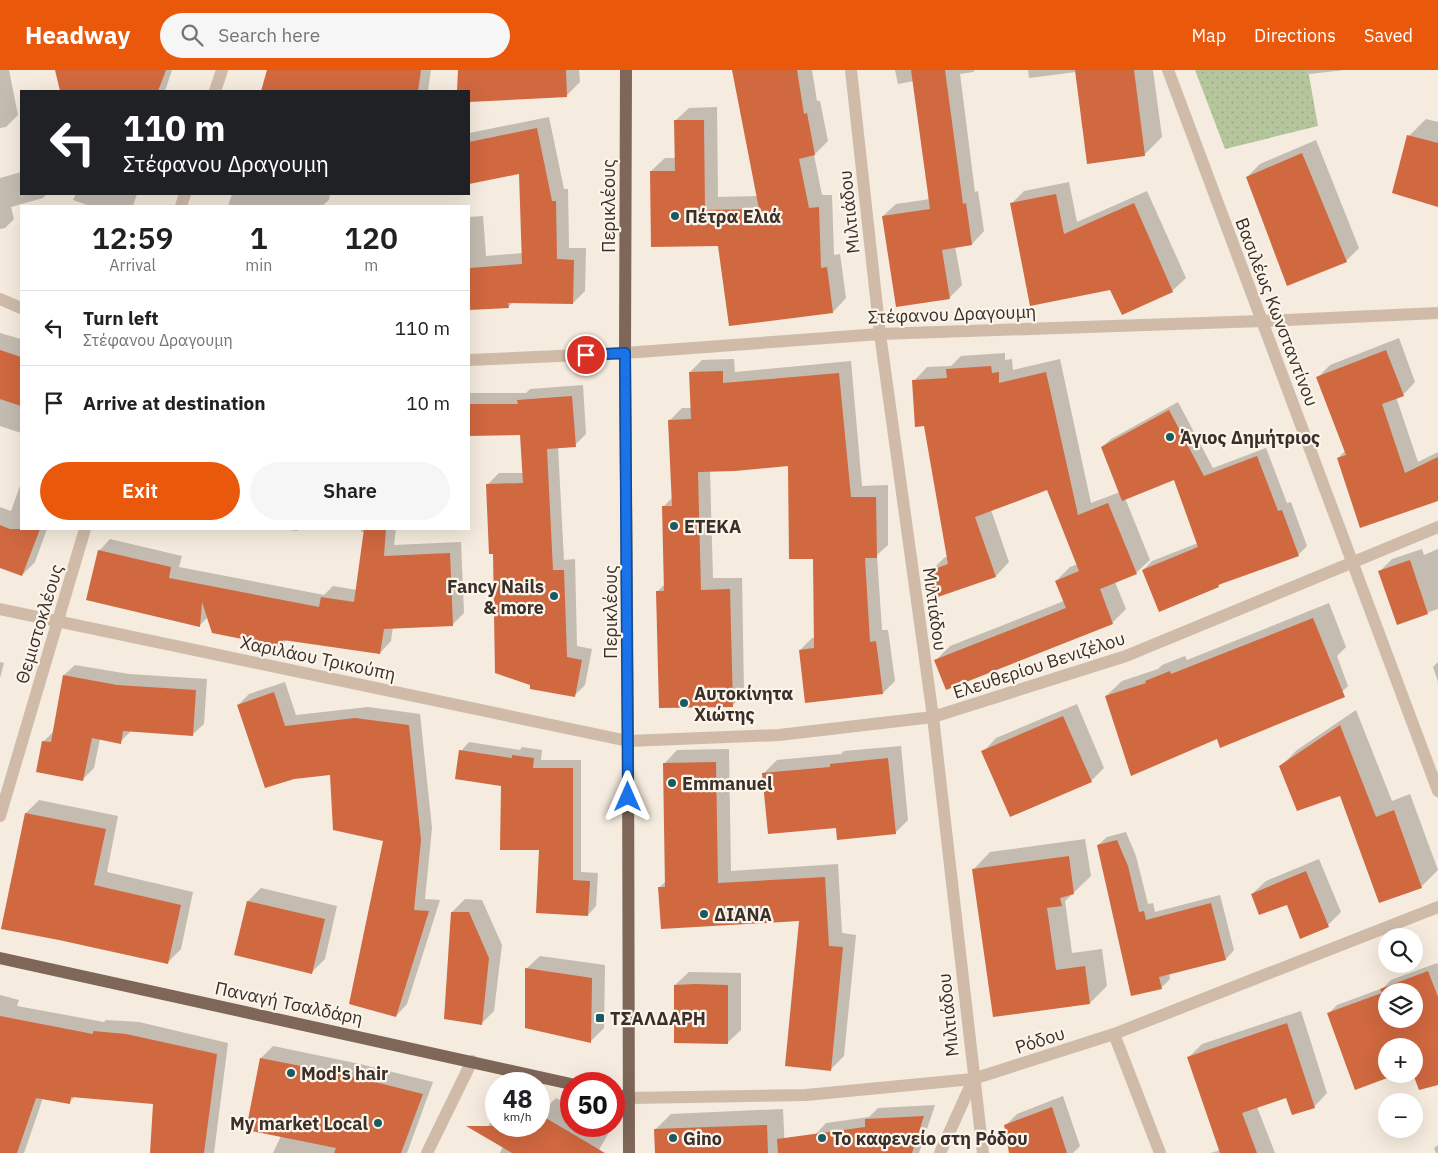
<!DOCTYPE html>
<meta charset="utf-8">
<style>
:root{--surface:#fff;--page:#f6f6f6;--text:#202124;--muted:#757577;--line:#e0e0e0;--accent:#ea580c}
body{margin:0;font-family:"IBM Plex Sans",sans-serif;background:var(--page);color:var(--text);height:100vh;display:flex;flex-direction:column;font-size:19px;white-space:nowrap}
*{box-sizing:border-box;margin:0}
p{font-size:16px;color:var(--muted)}
.icon{flex:none;width:28px;height:28px;fill:none;stroke:currentColor;stroke-width:2;stroke-linecap:round;stroke-linejoin:round}
.map{position:relative;flex:1;overflow:hidden}
.panel{position:absolute;left:20px;top:135px;width:450px;height:325px;display:flex;flex-direction:column;background:var(--surface);border-radius:0px;box-shadow:0 5px 20px #0002}
.panel>*{flex:none}
.hud{position:absolute;left:20px;top:20px;width:450px;height:105px;border-radius:0px;box-shadow:0 5px 20px #0002;background:#202124;color:#fff;overflow:hidden}
.buttons{position:absolute;left:1378px;top:858px;display:grid;gap:10px}
.buttons a{display:grid;place-items:center;width:45px;height:45px;border-radius:50%;background:var(--surface);box-shadow:0 5px 20px #0002;font-size:25px}
.speed{position:absolute;left:485px;top:1002px;display:flex;gap:10px;font-size:25px;font-weight:700;text-align:center}
.speed>*{display:grid;place-content:center;width:65px;height:65px;border-radius:50%;background:var(--surface);box-shadow:0 5px 20px #0002;line-height:1}
.speed small{font-size:12px;font-weight:400}
.speed .limit{border:8px solid #d22;background:#fff;color:#111}
.pin{position:absolute;display:grid;place-items:center;width:42px;height:42px;color:#fff;margin:-21px;border:2px solid #fff;border-radius:50%;box-shadow:0 1px 5px #0007}
.me{position:absolute;width:55px;margin:-28px;rotate:0deg;stroke-linejoin:round;filter:drop-shadow(0 0 4px #0008)}
.turn{display:flex;align-items:center;gap:18px;height:105px;padding:0 20px;font-size:22px}
.turn .icon{width:65px;height:65px;stroke-width:2.5}
.turn b{display:block;font-size:35px;line-height:42px}
.eta{display:flex;justify-content:space-evenly;align-items:center;height:85px;text-align:center}
.eta b{font-size:30px;font-weight:600;line-height:35px}
.primary-button{display:flex;gap:10px;margin-top:auto;padding:10px 20px}
.primary-button a{flex:1;height:58px;border-radius:30px;background:var(--accent);color:#fff;font-size:20px;font-weight:600;line-height:58px;text-align:center}
.primary-button a+a{background:var(--page);color:var(--text)}
ul{padding:0;list-style:none}
li{display:flex;align-items:center;gap:15px;height:75px;padding:0 20px;border-top:1px solid var(--line)}
li div{flex:1}
li b{display:block;font-size:19px}
li em{font-style:normal}
header{display:flex;align-items:center;gap:30px;box-sizing:border-box;height:70px;padding:0 25px;background:var(--accent);color:#fff}
header strong{font-size:24px}
nav{display:flex;gap:28px;margin-inline-start:auto;font-size:18px}
.search{width:350px;height:45px;background:var(--page);display:flex;align-items:center;gap:12px;box-sizing:border-box;padding:0 18px;border-radius:28px;color:var(--muted);font-size:19px}
.map>svg:first-child{display:block}
.garden{fill:url(#garden-dots)}
.shadow{fill:#0003;fill-rule:evenodd}
.building{fill:#d06840;fill-rule:evenodd}
.lines{fill:none;stroke-linecap:round;stroke-linejoin:round}
.minor{stroke:#cfbba8;stroke-width:12}
.major{stroke:#7e6659;stroke-width:12}
.route-casing{stroke:#114b97;stroke-width:12}
.route{stroke:#1a73e8;stroke-width:9}
.poi-dot{fill:#1a5a61;stroke:#fcf5eb;stroke-width:2}
.labels{text-anchor:middle;dominant-baseline:central;stroke-width:4.5;stroke-linejoin:round;paint-order:stroke}
.street-label{font-size:18px;fill:#3b2f29;stroke:#fcf5eb}
.poi-label{font-size:18px;font-weight:bold;fill:#3b2f29;stroke:#fcf5eb;text-anchor:start}
</style>
<header>
<strong>Headway</strong>
<div class="search"><svg class="icon" aria-label="search" viewBox="0 0 24 24"><circle cx="10" cy="10" r="6"/><path d="M15 15l6 6"/></svg>Search here</div>
<nav><a>Map</a><a>Directions</a><a>Saved</a></nav>
</header>
<div class="map">
<svg width="1438" height="1083" viewBox="0 0 1438 1083">
<defs>
<pattern id="garden-dots" width="8" height="8" patternUnits="userSpaceOnUse" patternTransform="scale(1.25)"><rect width="8" height="8" fill="#b6c69c"/><path d="M2 2h.1M6 6h.1" fill="none" stroke="#9daa86" stroke-width="1.8" stroke-linecap="round"/></pattern>
</defs>
<rect width="100%" height="100%" fill="#f5ebde"/>
<path class="garden" d="M1195,0h113l10,56 -93,23z"/>
<g class="shadow">
<path d="M0,0h9l9,45 -12,12 -6,1z"/>
<path d="M67,0h105l-7,21h-104l-3,-12z"/>
<path d="M268,0h163l-3,21h-166z"/>
<path d="M459,0h120l1,12 -14,14 -97,5v-10h-10z"/>
<path d="M733,0h79l5,31h3l8,40 -14,14 8,40h10l2,60 6,-1 6,44 -13,14 -182,-141 14,-13h11l-1,-37 14,-13 28,-1 1,90 40,-1z"/>
<path d="M895,0h80l-2,2 -13,2 15,118 3,-1 6,40 -12,13 -17,2 7,39 -13,13 -66,-82 13,-12 34,-5 -16,-118 -16,3z"/>
<path d="M1028,0h125l9,67 -18,18 -68,-83 -47,6z"/>
<path d="M1308,0h37l-36,4z"/>
<path d="M549,47l15,72h4l1,59h17l-1,43 -12,12 -60,-1 -5,5 -39,2v-92l14,-1 3,40 37,-3 -3,-81 -51,10v-49z"/>
<path d="M1426,49l12,3v84l-29,-70z"/>
<path d="M1316,70l43,108 -13,13 -99,-84 13,-13z"/>
<path d="M21,102v22h26l-4,4 -32,9 3,12 -9,9 -5,1v-51z"/>
<path d="M1069,112l8,40 70,-31 39,87 -14,13 -61,-2 -100,-85 13,-13z"/>
<path d="M76,124h61l-4,12h-43l-17,-6z"/>
<path d="M232,124h98l-1,6 -7,6h-53l-5,-1v1h-36z"/>
<path d="M0,263l21,6v94l-21,-7z"/>
<path d="M1399,268l16,44 -12,13 -7,2 22,65 20,-10v44l-100,-38 8,-8 -28,-73 12,-12z"/>
<path d="M1005,283v7l7,-1 1,11 47,-11 31,144 29,-11 -18,-45 9,-8 67,-37 35,66 53,-20 21,55 4,-1 16,44 -9,9 -76,28 -4,3 -75,-16 9,-9 46,-18 -24,-65 -49,20 25,62 -14,13 -21,9 11,27 -14,14 -176,37 14,-14 114,-45 -8,-20 14,-14 8,-3 -30,-75 -57,21 18,52 -13,14 -63,22 -3,-26 14,-14 4,-2 -23,-131 -11,-44 13,-14 24,-1 10,-10z"/>
<path d="M734,289l1,13 116,-11 11,125 26,-1v60l-11,10 5,75h6l7,51 -12,12 -83,-43 12,-12h3v-81l-26,-93 -79,7 3,107h29l2,115 -12,13 -74,-115 7,-7 -2,-77 10,-10 -3,-77 12,-12h10l-2,-36 12,-12z"/>
<path d="M583,315l3,49 -11,11 -17,2 6,113 11,-1 2,87 15,3 -7,36 -11,11 -80,-144 -7,-67 12,-12h25l-3,-39h-52v-41h57l4,-4z"/>
<path d="M21,413v46h26l-12,33 -13,13 -22,-8v-60l11,4z"/>
<path d="M283,459h17l-3,2z"/>
<path d="M361,459h35l-2,16 67,-3 3,71 -12,12 -59,2 -2,14 -11,12 -93,-13 -6,5 -73,-28 -8,8 -101,-74 11,-12 72,17 -3,11 145,28 9,-9 24,4 8,-58h-4z"/>
<path d="M1422,479l2,6 14,-6v60l-41,14 -17,-52 12,-12z"/>
<path d="M1329,533l17,44 -9,9 11,30 -16,15 -115,36 -111,-41 16,-15 36,-12 4,-4 23,-9 2,4z"/>
<path d="M0,592l4,1 -4,15z"/>
<path d="M1438,592v20l-5,-15z"/>
<path d="M75,595l54,9 78,5 -3,45 -11,10 -62,-3 -11,11 -20,-3 -6,29 -11,11 -39,-38 10,-10 10,-56z"/>
<path d="M285,612l11,33 72,-8 52,7 12,114 -7,71 15,1 -33,104 -11,12 -12,-176 -53,-66 -93,-69 11,-11z"/>
<path d="M1077,634l27,64 -13,13 -108,-29 13,-14z"/>
<path d="M1356,640l36,91 18,-7 28,76 -17,17 -81,-93 -60,-27 17,-17z"/>
<path d="M469,672l51,8 2,-3 20,3 -1,10h40v112l17,1 -2,33 -8,9 -48,-66 -38,-64 -41,-34z"/>
<path d="M901,676l7,74 -13,13 -58,-7 -73,-53 13,-13 64,-6 3,-3z"/>
<path d="M729,679l2,122 107,-7 4,69 14,2 -12,121 -13,13 -30,-149 -142,-32 8,-8 -3,-116 13,-14z"/>
<path d="M39,730l79,16 -11,56 86,20 -12,57 -13,13 -109,-24 -33,-125z"/>
<path d="M1126,762l10,24 12,48 5,-1 2,9 65,-17 14,55 -8,9 -57,14 1,6 -9,9 -63,-143 9,-8z"/>
<path d="M1085,769l6,37 -26,25 7,52 30,-4 5,37 -17,17 -96,13 -21,-146 17,-18z"/>
<path d="M1319,789l22,53 -13,13 -40,-22 -36,-9 14,-13z"/>
<path d="M261,818l76,18 -12,53 -13,13 -64,-71z"/>
<path d="M465,829l17,1 20,45 -8,66 -13,13 -29,-112z"/>
<path d="M540,886l65,9 -1,63 -13,13 -65,-14v-58z"/>
<path d="M1437,893l1,3v117l-24,-17v-20h-28v28h8l-38,14 -28,-74 9,-9 46,-17 8,-8zM1386,921h28v28h-28z"/>
<path d="M689,902l52,1v57l-14,13 -52,-58z"/>
<path d="M0,925l19,5 -2,6 87,16 2,-2 33,2 89,21 -14,110h-63l4,-63 -80,6 -6,7 -26,-5 -19,55h-24z"/>
<path d="M1301,941l26,82 -13,14 -27,-11 -30,11 18,46h-64l9,-3 -32,-92 14,-14z"/>
<path d="M273,976l87,18 73,18 -26,71h-134l8,-17 -20,-78z"/>
<path d="M1063,1026l17,50 -7,7h-63l-5,-27 12,-12z"/>
<path d="M556,1028l15,8v20h35l5,3 -14,24h-97l3,-7 -20,-11 13,-22v13h43v-14l2,1z"/>
<path d="M935,1035l-16,48h-102l-2,-18 11,-12 43,-6 9,-9z"/>
<path d="M783,1039l2,44h-129l-1,-23 16,-16z"/>
<path d="M1438,1075v8h-2l-2,-5z"/>
</g>
<g class="building">
<path d="M55,0h111l-8,21h-98z"/>
<path d="M267,0h154l-3,21h-157z"/>
<path d="M458,0h108l1,27 -98,5v-11h-12z"/>
<path d="M732,0h65l7,44 3,-1 8,42 -16,4 10,49 10,-1 2,61 6,-1 6,46 -104,13 -11,-80 -67,1 -1,-76h25l-1,-51h30l1,90 54,-1z"/>
<path d="M911,0h34l18,134 3,-1 6,42 -30,5 8,49 -54,8 -14,-91 48,-7z"/>
<path d="M1075,0h59l11,86 -58,8z"/>
<path d="M537,58l15,73h4l1,58 17,1 -1,44 -65,-1 1,5 -40,2v-42l53,-4 -3,-90 -50,10v-42z"/>
<path d="M1407,65l31,8v64l-46,-14z"/>
<path d="M1302,83l45,109 -60,24 -41,-109z"/>
<path d="M1056,124l8,40 70,-31 39,89 -51,23 -12,-25 -80,16 -20,-103z"/>
<path d="M0,280l21,7v49l-21,-7z"/>
<path d="M1386,280l18,46 -22,8 23,69 33,-16v44l-78,27 -23,-70 9,-3 -30,-78z"/>
<path d="M991,296l1,7 7,-1v11l47,-11 32,143 30,-12 29,71 -37,15 13,35 -167,66 -12,-30 132,-52 -11,-27 24,-10 -32,-81 -72,27 21,60 -64,22 -3,-28 19,-7 -24,-138 -9,1 -3,-47 35,-2 -1,-9z"/>
<path d="M723,301v12l116,-10 12,124h25l1,61h-12l5,84 6,-1 7,53 -78,9 -6,-53 15,-2 -1,-89h-24l-1,-93 -53,5 -37,1 3,118 29,-1 3,118 -74,1 -3,-117h8l-2,-85h10l-4,-86 23,-1 -2,-47z"/>
<path d="M572,326l4,51 -29,2 6,121h11l3,87 15,3 -7,37 -45,-8v-4l-35,-12 -2,-119h-4l-3,-70 37,-1 -3,-48 -51,1v-32h49l-1,-4z"/>
<path d="M1169,340l35,66 53,-20 21,55 4,-1 17,46 -81,29 1,2 -60,25 -17,-42 56,-23 -24,-67 -52,21 -21,-54z"/>
<path d="M0,455l10,4h30l-18,47 -22,-8z"/>
<path d="M364,459h22l-2,27 66,-3 3,73 -69,3 -4,25 -97,-14 -1,7 -70,-14 -10,-31 -2,25 -114,-27 12,-50 73,17 -2,11 150,29 2,-10 33,5z"/>
<path d="M1410,490l18,54 -31,11 -19,-54z"/>
<path d="M1313,548l32,79 -125,51 -3,-9 -86,37 -26,-80 41,-13 -1,-2 25,-10 1,3z"/>
<path d="M63,605l54,10 79,5 -3,46 -70,-5 -2,13 -29,-6 -9,43 -47,-9 6,-31 9,1z"/>
<path d="M274,622l11,34 70,-8 54,7 12,115 -7,70 15,1 -33,106 -47,-13 34,-163 -50,-11 -3,-55 -36,4 -29,9 -28,-83z"/>
<path d="M1063,646l29,66 -82,35 -29,-66z"/>
<path d="M1340,655l36,92 18,-7 28,78 -43,15 -39,-107 -43,15 -18,-45z"/>
<path d="M459,680l53,8v-3l22,3 -1,10h40v112l17,1 -2,35 -52,-3 3,-63h-39l1,-64 -46,-7z"/>
<path d="M888,688l8,76 -59,6 -1,-12 -68,6 -6,-61 68,-6v-3z"/>
<path d="M716,692l2,121 107,-6 4,69 14,1 -12,124 -46,-5 14,-145 -138,8 -3,-42h7l-2,-124z"/>
<path d="M25,743l81,16 -12,56 87,20 -13,59 -109,-24 -58,-11z"/>
<path d="M1117,770l11,26 11,46 5,-1 2,9 65,-17 15,57 -67,17 3,12 -31,7 -34,-151z"/>
<path d="M1069,786l5,38 -14,4 2,8 -15,2 9,62 29,-4 5,38 -97,13 -21,-148z"/>
<path d="M1306,801l23,56 -29,12 -13,-34 -28,10 -8,-21z"/>
<path d="M247,831l78,18 -13,55 -78,-19z"/>
<path d="M451,842h18l20,46 -7,67 -38,-6z"/>
<path d="M525,898l67,10 -1,65 -66,-15z"/>
<path d="M1428,901l10,26v88l-19,5 -6,-16 1,-28h-28v28h12l-43,16 -28,-77 55,-20 -2,-4zM1386,921h28v28h-28z"/>
<path d="M695,914l33,1v59l-54,-1v-58z"/>
<path d="M0,946l93,18v-3l33,3 91,20 -13,99h-54l3,-49 -82,-7 -1,7 -34,-6 -19,55h-17z"/>
<path d="M1287,953l28,85 -23,7 -6,-17 -44,15 15,40h-37l-33,-96z"/>
<path d="M260,988l87,17 76,19 -22,59h-67l2,-5 -90,-18z"/>
<path d="M1052,1037l15,46h-58l-5,-28z"/>
<path d="M539,1044l66,39h-93l-46,-27h73z"/>
<path d="M924,1046l-12,37h-134l-1,-14 88,-12v-8z"/>
<path d="M767,1055l1,28h-113l-1,-24z"/>
</g>
<g class="lines">
<g class="minor">
<path d="M851,0l29,264 53,383 50,436"/>
<path d="M1168,0l270,721"/>
<path d="M215,21l7,-21"/>
<path d="M181,136l4,-12"/>
<path d="M0,229l21,9"/>
<path d="M469,290l156,-7 255,-19 382,-13 176,-8"/>
<path d="M0,539l628,132 151,-6 154,-18 193,-61 312,-129"/>
<path d="M0,746l85,-287"/>
<path d="M1114,964l46,119"/>
<path d="M629,1028l177,-3 167,-16 141,-45 324,-127"/>
<path d="M427,1083l45,-92"/>
<path d="M940,1083l33,-73"/>
</g>
<g class="major">
<path d="M626,0l-1,283 3,388 1,412"/>
<path d="M0,888l571,126"/>
<path d="M614,1024l15,4"/>
</g>
</g>
<g class="lines">
<g class="route-casing">
<path id="route" d="M586,285l39,-2 3,444"/>
</g>
<use href="#route" class="route"/>
</g>
<g class="poi-dot">
<circle cx="675" cy="146" r="5"/>
<circle cx="1170" cy="367" r="5"/>
<circle cx="674" cy="456" r="5"/>
<circle cx="554" cy="526" r="5"/>
<circle cx="684" cy="633" r="5"/>
<circle cx="672" cy="713" r="5"/>
<circle cx="704" cy="844" r="5"/>
<rect x="595" y="943" width="10" height="10" rx="2.5"/>
<circle cx="291" cy="1003" r="5"/>
<circle cx="378" cy="1053" r="5"/>
<circle cx="673" cy="1068" r="5"/>
<circle cx="822" cy="1068" r="5"/>
</g>
<g class="labels">
<g class="street-label">
<text transform="translate(608 136) rotate(-90)">Περικλέους</text>
<text transform="translate(849 142) rotate(-96)">Μιλτιάδου</text>
<text transform="translate(1277 242) rotate(69)">Βασιλέως Κωνσταντίνου</text>
<text transform="translate(952 244) rotate(-2)">Στέφανου Δραγουμη</text>
<text transform="translate(935 539) rotate(82)">Μιλτιάδου</text>
<text transform="translate(610 542) rotate(-90)">Περικλέους</text>
<text transform="translate(39 554) rotate(-73)">Θεμιστοκλέους</text>
<text transform="translate(318 588) rotate(12)">Χαριλάου Τρικούπη</text>
<text transform="translate(1039 595) rotate(-18)">Ελευθερίου Βενιζέλου</text>
<text transform="translate(289 933) rotate(12)">Παναγή Τσαλδάρη</text>
<text transform="translate(948 945) rotate(-96)">Μιλτιάδου</text>
<text transform="translate(1040 970) rotate(-18)">Ρόδου</text>
</g>
<g class="poi-label">
<text x="685" y="146">Πέτρα Ελιά</text>
<text x="1180" y="367">Άγιος Δημήτριος</text>
<text x="684" y="456">ΕΤΕΚΑ</text>
<text x="544" y="516" text-anchor="end">Fancy Nails<tspan x="544" dy="21">&amp; more</tspan></text>
<text x="694" y="623">Αυτοκίνητα<tspan x="694" dy="21">Χιώτης</tspan></text>
<text x="682" y="713">Emmanuel</text>
<text x="714" y="844">ΔΙΑΝΑ</text>
<text x="610" y="948">ΤΣΑΛΔΑΡΗ</text>
<text x="301" y="1003">Mod's hair</text>
<text x="368" y="1053" text-anchor="end">My market Local</text>
<text x="683" y="1068">Gino</text>
<text x="832" y="1068">Το καφενείο στη Ρόδου</text>
</g>
</g>
</svg>
<div class="buttons">
<a><svg class="icon" aria-label="search" viewBox="0 0 24 24"><circle cx="10" cy="10" r="6"/><path d="M15 15l6 6"/></svg></a>
<a><svg class="icon" aria-label="layers" viewBox="0 0 24 24"><path d="M12 4l9 5-9 5-9-5zM3 14l9 5 9-5"/></svg></a>
<a>+</a>
<a>−</a>
</div>
<div class="speed"><div>48<small>km/h</small></div><div class="limit">50</div></div>
<div class="pin" style="left:586px;top:285px;background:#d93025"><svg class="icon" aria-label="arrive" viewBox="0 0 24 24"><path d="M6 21V4h12l-3 4 3 4H6"/></svg></div>
<svg class="me" style="left:628px;top:727px" viewBox="-20 -20 40 40"><path d="M0-17L14 15 0 8-14 15z" fill="#1a73e8" stroke="#fff" stroke-width="4"/></svg>
<div class="hud">
<div class="turn"><svg class="icon" aria-label="left" viewBox="0 0 24 24"><path d="M17 20v-9H6M10 6l-5 5 5 5"/></svg><div><b>110 m</b>Στέφανου Δραγουμη</div></div>
</div>
<section class="panel">
<div class="eta">
<div><b>12:59</b><p>Arrival</p></div>
<div><b>1</b><p>min</p></div>
<div><b>120</b><p>m</p></div>
</div>
<ul>
<li><svg class="icon" aria-label="left" viewBox="0 0 24 24"><path d="M17 20v-9H6M10 6l-5 5 5 5"/></svg><div><b>Turn left</b><p>Στέφανου Δραγουμη</p></div><em>110 m</em></li>
<li><svg class="icon" aria-label="arrive" viewBox="0 0 24 24"><path d="M6 21V4h12l-3 4 3 4H6"/></svg><div><b>Arrive at destination</b></div><em>10 m</em></li>
</ul>
<div class="primary-button"><a>Exit</a><a>Share</a></div>
</section>
</div>
